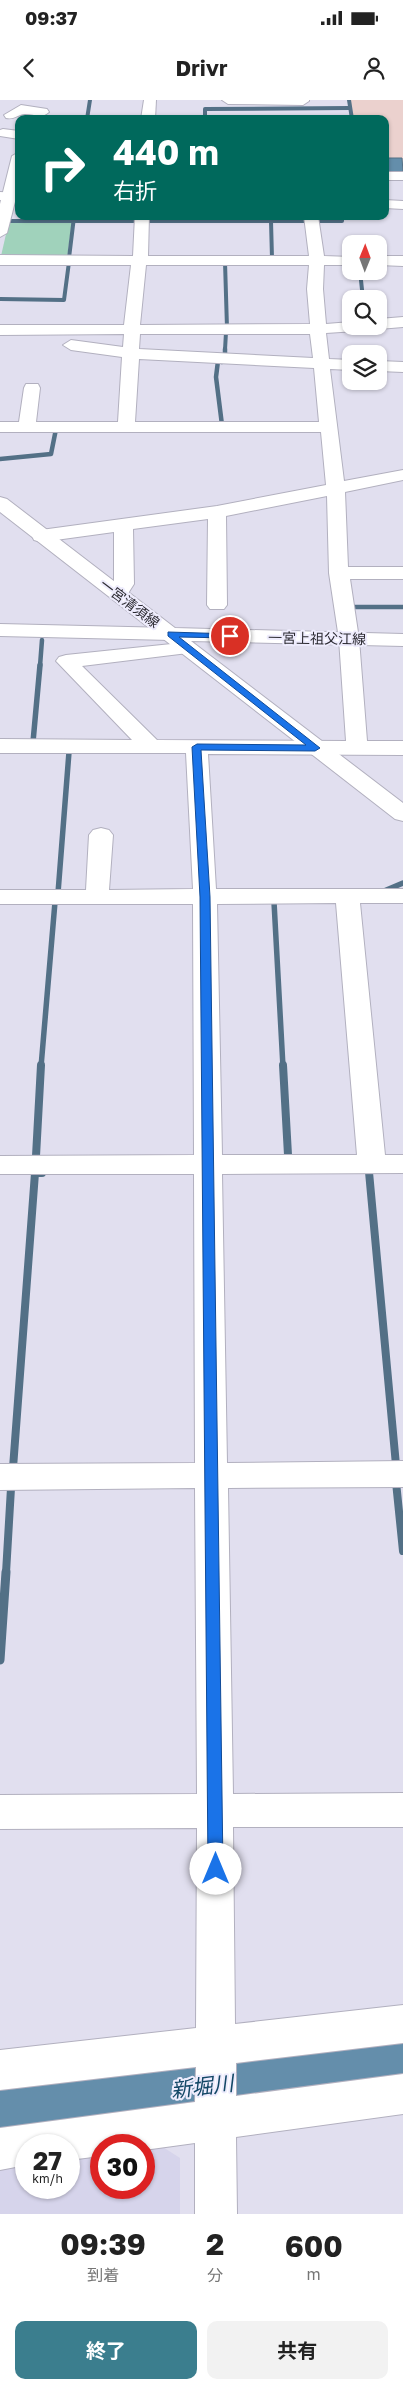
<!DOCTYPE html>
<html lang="ja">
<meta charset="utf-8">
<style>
:root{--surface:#fff;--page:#f2f2f2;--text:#222;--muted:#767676;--accent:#3b7e8e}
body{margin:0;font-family:"Golos Text","Noto Sans JP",sans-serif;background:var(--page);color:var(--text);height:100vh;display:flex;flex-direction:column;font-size:19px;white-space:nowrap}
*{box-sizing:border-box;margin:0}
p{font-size:16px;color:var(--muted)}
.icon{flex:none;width:28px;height:28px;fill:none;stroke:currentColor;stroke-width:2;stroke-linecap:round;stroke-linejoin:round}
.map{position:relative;height:2114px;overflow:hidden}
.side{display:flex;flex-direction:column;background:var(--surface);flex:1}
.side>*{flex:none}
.banner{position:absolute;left:15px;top:15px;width:374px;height:105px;border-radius:10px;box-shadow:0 1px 4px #0004;background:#00695c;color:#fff;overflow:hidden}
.needle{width:32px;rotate:1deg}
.controls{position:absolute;left:342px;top:135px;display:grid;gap:10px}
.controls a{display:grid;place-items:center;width:45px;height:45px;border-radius:10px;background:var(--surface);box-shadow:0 1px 4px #0004;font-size:25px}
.speed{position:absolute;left:15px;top:2034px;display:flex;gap:10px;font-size:25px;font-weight:700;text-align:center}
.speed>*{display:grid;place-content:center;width:65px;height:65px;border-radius:50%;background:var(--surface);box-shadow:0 1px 4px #0004;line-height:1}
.speed small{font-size:12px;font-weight:400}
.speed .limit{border:8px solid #d22;background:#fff;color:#111}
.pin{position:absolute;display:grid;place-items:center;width:42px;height:42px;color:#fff;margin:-21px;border:2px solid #fff;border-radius:50%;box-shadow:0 1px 5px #0007}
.me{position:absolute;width:55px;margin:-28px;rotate:0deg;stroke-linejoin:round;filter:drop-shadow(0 0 4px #0008)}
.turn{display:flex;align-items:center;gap:18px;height:105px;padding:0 15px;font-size:22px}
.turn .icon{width:65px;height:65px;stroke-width:2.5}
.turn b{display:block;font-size:35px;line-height:42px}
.eta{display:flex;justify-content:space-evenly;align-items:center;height:85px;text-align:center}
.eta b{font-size:30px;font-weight:700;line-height:35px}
.cta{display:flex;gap:10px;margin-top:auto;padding:10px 15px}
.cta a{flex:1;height:58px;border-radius:10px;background:var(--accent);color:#fff;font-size:20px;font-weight:700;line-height:58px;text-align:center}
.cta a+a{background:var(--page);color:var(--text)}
.status{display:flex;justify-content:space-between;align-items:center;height:35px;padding:0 25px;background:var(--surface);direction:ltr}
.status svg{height:14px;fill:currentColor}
header{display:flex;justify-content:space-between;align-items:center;height:65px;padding:0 15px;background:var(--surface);font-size:22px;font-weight:700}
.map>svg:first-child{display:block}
.built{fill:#d6d4eb}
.education{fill:#ebd1ce}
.green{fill:#a0d2bb}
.water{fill:#648eab;stroke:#537086}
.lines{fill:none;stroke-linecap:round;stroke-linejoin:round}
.stream-far4{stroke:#537086;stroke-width:4}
.stream-far3{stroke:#537086;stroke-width:4.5}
.stream-far2{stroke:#537086;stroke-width:5.5}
.stream-far1{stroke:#537086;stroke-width:8}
.stream{stroke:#537086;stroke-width:9}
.river{fill:#648eab;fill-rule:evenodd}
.minor-casing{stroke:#b2b0bf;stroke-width:2}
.major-casing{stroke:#b2b0bf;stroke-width:2}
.minor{fill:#fff;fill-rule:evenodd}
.major{fill:#fff;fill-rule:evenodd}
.route{fill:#1a73e8;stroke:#114b97}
.labels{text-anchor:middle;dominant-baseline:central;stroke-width:4;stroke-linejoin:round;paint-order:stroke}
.far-street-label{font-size:14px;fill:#2b2a31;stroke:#eeecfd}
.near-water-label{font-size:21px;font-style:italic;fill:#134766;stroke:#eeecfd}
</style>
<div class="status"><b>09:37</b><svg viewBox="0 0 49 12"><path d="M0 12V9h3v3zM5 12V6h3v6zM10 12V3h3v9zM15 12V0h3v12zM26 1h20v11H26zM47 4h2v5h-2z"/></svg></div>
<header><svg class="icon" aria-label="back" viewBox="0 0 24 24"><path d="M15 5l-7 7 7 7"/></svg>Drivr<svg class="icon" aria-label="person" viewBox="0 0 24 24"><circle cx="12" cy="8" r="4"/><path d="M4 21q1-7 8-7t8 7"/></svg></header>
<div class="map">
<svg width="403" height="2114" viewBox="0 0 403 2114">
<rect width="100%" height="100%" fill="#e1dfef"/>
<path class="built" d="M155,2042l25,16v56h-180v-46l26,-4v24h43v-31l32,-6v37h43v-43z"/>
<path class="education" d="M350,0h53v74h-18v-55h-32z"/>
<path class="green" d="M9,121h63l-5,37 -66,-2z"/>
<path class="water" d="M385,58h17l1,14h-18z"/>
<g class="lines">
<g class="stream-far4">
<path d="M349,0l3,19"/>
<path d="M87,19l3,-19"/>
<path d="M205,19v-10l145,-1"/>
<path d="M9,121h130"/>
<path d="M146,121h163"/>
<path d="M271,121l1,37"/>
<path d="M319,121h23v-5"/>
<path d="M69,158l5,-41"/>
<path d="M360,171l3,28"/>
<path d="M0,199l64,1 5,-38"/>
<path d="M227,228l-2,-66h4"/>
<path d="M225,250l1,-18"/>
</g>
<g class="stream-far3">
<path d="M225,257v-8"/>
<path d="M222,262l-4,-1 -2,16 6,48h4"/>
<path d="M0,359l51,-5 5,-25"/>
<path d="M351,507h52"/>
<path d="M40,566l2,-26"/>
</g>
<g class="stream-far2">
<path d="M38,642h-5l7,-77"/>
<path d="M384,791l19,-8"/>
<path d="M58,793l11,-141"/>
<path d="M274,802l9,165"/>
<path d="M41,967l14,-165"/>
</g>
<g class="stream-far1">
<path d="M283,965l5,90"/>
<path d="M36,1056l5,-91"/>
<path d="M369,1072l27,293"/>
<path d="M13,1368l22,-295h7"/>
<path d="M396,1382l7,69"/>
<path d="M6,1473l5,-85"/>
</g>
<path class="stream" d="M0,1560l6,-88"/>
<path class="river" d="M403,1930v60l-212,29 -191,22v-60l191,-22z"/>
<g class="minor-casing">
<g id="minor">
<path d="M144,0h12l-1,19h-14z"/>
<path d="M222,0h87v1l-6,4 -75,-1z"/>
<path d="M21,5l26,4 2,3c-7,7 -15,2 -24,2 -7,0 -10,6 -19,4l-2,-3z"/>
<path d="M3,29l16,2v8l-19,-3v-6z"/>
<path d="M19,52v34l-12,47 -7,4v-33l12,-48z"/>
<rect x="385" y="72" width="18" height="8"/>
<path d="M135,116h14l-1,40h161l-5,-40h14l6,40 27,1v8h-27l-1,24 3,35 25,-2v4h13l-8,5 -30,2 3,26 22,1v10l-21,-1 14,112 59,-11v10l-58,12 3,75h55v12h-53l9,60 8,102h36v14l-195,-1 8,135h187v14h-43l25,252h18v18l-181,1 5,289 176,-2v26l-175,1 5,306 170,-1v34h-170l2,197 168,-19v38l-167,20v33l167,-22v40l-167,23 1,77h-42v-71l-51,7v-5h-43v11l-32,4v-15h-43v20l-26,5v-42l195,-26 1,-35 -196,23v-40l196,-22 1,-200 -197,1v-34l197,-1 -2,-306 -195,2v-26l195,-1 -1,-289h-194v-18l194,-1 -1,-251h-193v-14h86l3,-55 4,-5 8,-2 8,2 4,5 -4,55 84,-1 -7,-136h-186v-14l132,1 -76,-79 3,-4 7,-2 115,-12 7,2 3,4 -3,4 -106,13 75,74 189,1 -7,-102 -10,-66 -2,-77 -101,20 1,89 -3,4h-14l-3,-4 1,-86 -75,10 1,55 -9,14h-14l-3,-4 6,-10v-52l-73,10 -7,-2 -2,-4 2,-4 7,-2 176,-24 109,-21 -5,-53h-321v-10h19l5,-34 2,-4h12l2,4 -4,34h82l4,-65 -51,-7 -8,-5 8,-5 52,7 1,-13 -124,1v-10h124l7,-60h-131v-10l133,1zM146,165h163l-2,24 3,35 -170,1zM140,234h170l3,24 -174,-9zM139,259l175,9 5,54h-184zM336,803l21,252h-135l-5,-251z"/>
<path d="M379,156h24v10l-24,-1z"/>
<path d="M403,217v10l-24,2 -6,-3h6v-7z"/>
<path d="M379,261l24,1v10l-24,-1z"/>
<path d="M0,524l171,4 7,2 3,4 -3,4 -7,2 -171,-4z"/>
</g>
</g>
<g class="major-casing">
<g id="major">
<path d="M0,92l19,1v8l-19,-1z"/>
<path d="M385,100l18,1v8l-18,-1z"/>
<path d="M0,397l7,2 168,129 228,6v12l-212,-5 212,162v18l-8,-2 -395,-307z"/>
</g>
</g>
<use href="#minor" class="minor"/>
<use href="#major" class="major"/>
</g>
<path class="route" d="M168,532l65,2 1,2 -4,2 -51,-1 141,111 -5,3 -114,-1 9,147 13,972 -2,5 -5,2 -6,-2 -2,-5 -8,-972 -8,-150 5,-3 109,1 -138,-109z"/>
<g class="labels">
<g class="far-street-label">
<text transform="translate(130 503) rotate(37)">一宮清須線</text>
<text transform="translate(317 538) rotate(1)">一宮上祖父江線</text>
</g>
<g class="near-water-label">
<text transform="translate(202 1986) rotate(-7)">新堀川</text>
</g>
</g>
</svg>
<div class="controls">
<a><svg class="needle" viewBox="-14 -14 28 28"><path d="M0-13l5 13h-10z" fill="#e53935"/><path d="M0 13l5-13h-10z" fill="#767676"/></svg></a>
<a><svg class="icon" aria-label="search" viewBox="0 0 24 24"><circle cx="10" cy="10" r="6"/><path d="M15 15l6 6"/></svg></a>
<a><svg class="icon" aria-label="layers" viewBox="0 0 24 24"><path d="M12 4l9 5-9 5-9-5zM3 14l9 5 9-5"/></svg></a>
</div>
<div class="speed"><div>27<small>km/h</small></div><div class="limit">30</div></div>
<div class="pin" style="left:230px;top:536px;background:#d93025"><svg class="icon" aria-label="arrive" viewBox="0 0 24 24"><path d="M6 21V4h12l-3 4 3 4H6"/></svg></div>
<svg class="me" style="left:216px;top:1769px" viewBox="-20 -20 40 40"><circle r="19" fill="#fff"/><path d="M0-13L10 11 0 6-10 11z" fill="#1a73e8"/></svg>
<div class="banner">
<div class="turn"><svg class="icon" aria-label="right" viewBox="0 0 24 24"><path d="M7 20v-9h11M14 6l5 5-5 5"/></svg><div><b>440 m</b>右折</div></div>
</div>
</div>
<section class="side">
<div class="eta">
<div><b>09:39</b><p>到着</p></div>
<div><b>2</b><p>分</p></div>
<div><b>600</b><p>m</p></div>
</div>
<div class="cta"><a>終了</a><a>共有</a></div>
</section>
